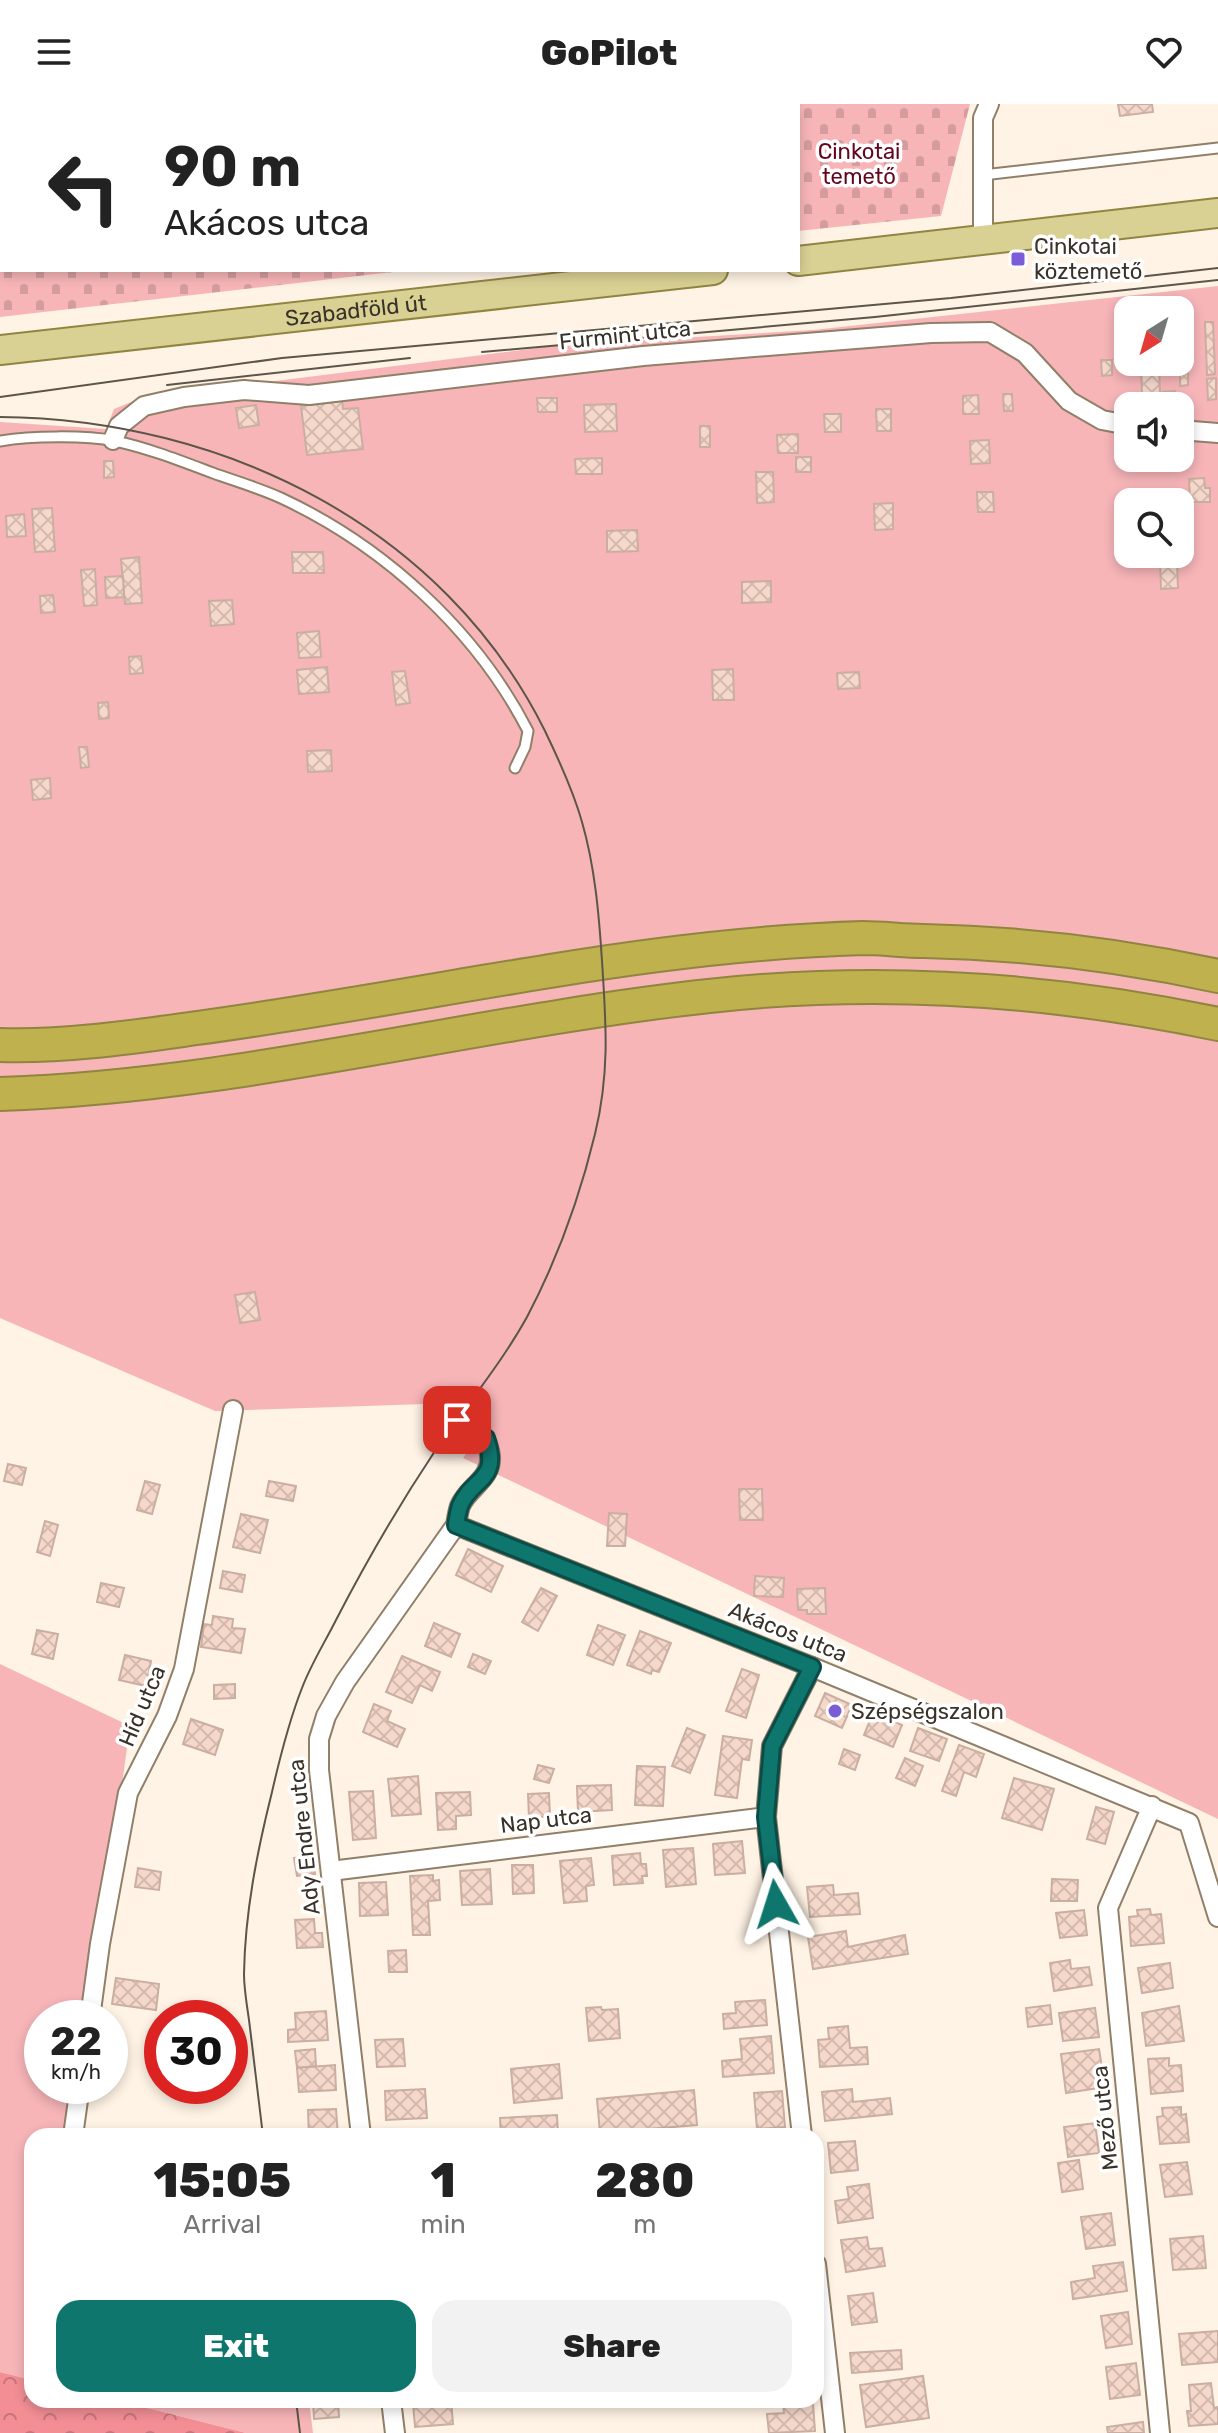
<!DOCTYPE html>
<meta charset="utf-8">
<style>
:root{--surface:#fff;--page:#f2f2f2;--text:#222;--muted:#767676;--accent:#0f766e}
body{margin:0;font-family:Rubik,sans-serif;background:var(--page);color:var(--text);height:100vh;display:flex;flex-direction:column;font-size:30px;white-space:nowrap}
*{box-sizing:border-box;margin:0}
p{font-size:26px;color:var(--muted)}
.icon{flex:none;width:44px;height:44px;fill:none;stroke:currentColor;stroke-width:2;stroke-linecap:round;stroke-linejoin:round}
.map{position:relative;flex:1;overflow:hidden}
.sheet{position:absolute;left:24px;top:2024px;width:800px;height:280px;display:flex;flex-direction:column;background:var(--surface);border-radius:24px;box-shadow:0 4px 12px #0003}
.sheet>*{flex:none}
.banner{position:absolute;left:0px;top:0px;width:800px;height:168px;box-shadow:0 4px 12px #0003;background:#fff;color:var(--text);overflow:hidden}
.needle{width:52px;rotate:217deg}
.fabs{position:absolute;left:1114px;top:192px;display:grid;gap:16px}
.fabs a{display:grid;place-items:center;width:80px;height:80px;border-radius:16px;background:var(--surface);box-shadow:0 4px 12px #0003;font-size:40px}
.speed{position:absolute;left:24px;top:1896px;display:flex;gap:16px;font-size:40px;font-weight:700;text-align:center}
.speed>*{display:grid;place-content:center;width:104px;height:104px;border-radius:50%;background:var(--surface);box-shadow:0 4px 12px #0003;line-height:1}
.speed small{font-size:20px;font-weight:400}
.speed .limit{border:12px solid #d22;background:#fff;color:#111}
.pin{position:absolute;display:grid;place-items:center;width:68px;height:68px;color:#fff;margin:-34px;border-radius:16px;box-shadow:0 4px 12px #0006}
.me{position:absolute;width:88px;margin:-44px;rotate:354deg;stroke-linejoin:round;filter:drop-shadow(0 0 6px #0008)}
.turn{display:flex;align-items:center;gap:28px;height:168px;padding:0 32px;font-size:36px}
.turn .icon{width:104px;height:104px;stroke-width:2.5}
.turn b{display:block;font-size:56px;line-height:68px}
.eta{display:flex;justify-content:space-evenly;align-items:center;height:136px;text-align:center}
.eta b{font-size:48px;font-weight:800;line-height:56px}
.action{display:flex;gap:16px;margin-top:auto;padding:16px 32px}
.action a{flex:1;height:92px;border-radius:24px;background:var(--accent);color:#fff;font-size:32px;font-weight:800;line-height:92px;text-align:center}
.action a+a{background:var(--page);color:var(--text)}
header{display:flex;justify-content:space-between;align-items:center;height:104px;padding:0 32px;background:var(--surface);font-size:36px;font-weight:800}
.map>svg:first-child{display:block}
.green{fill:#f7b5b8;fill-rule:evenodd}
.forest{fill:url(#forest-crowns)}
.cemetery{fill:url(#cemetery-stones)}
.building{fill:url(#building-cross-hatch);stroke:#caaea1;stroke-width:2}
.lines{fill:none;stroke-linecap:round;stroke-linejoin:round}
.lane-casing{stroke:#907f69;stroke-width:13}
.street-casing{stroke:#907f69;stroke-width:22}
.primary-casing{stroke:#908540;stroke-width:32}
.highway-casing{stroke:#908540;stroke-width:36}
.lane{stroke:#fff;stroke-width:9}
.street{stroke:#fff;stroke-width:18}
.primary{stroke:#d9d094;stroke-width:28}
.highway{stroke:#bfb14d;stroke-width:32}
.tram{stroke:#5c554a;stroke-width:2}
.route-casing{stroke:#0a4d48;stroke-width:20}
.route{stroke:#0f766e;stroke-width:14}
.poi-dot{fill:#7a5dd7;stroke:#fff;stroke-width:3}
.labels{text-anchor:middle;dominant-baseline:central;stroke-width:7;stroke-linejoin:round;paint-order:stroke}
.park-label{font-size:22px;fill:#63061d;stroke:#fff}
.poi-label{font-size:22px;fill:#393228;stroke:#fff;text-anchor:start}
.street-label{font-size:22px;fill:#393228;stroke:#fff}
</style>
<header><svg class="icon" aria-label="menu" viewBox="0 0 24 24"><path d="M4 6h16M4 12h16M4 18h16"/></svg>GoPilot<svg class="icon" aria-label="heart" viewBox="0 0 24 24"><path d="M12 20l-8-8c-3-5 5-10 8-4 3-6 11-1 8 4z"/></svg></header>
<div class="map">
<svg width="1218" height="2329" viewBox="0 0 1218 2329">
<defs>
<pattern id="forest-crowns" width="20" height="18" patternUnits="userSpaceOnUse" patternTransform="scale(2)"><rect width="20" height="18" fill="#f38e95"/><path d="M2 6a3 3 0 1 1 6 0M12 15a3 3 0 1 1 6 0" fill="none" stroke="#c6757a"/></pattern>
<pattern id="cemetery-stones" width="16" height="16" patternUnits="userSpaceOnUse" patternTransform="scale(2)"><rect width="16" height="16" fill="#f7b5b8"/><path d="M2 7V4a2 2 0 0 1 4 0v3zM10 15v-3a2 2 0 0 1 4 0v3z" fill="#d49c9e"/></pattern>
<pattern id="building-cross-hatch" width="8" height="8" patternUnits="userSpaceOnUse" patternTransform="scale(2)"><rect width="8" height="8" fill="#f6d8cb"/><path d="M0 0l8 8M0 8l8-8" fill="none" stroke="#d4baae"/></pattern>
</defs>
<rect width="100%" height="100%" fill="#fff3e5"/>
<g class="green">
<path d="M1218,182v1533l-755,-361 13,-19 -2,-10 -49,-25 -210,7 -215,-93v-896l106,7 8,-20 27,-11 420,-53 252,-15zM1128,206h52v52h-52zM1128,302h52v52h-52zM1128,398h52v52h-52z"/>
<path d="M0,1560l130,62 -40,292h-48v68h38l-7,50h-41v244l-32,-8z"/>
<path d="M116,2296h193l4,33h-67z"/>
</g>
<path class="forest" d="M0,2268l32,8v20h84l130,33h-246z"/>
<path class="cemetery" d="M0,0h970l-29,112 -143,15v-125h-796v164h408l-410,47z"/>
<g class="building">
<path d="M1118,0h34l1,8 -33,4z"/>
<path d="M1205,218h8l2,52 -8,1z"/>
<path d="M1101,256h11v15l-10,1z"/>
<path d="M1141,260h18l1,31 -18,1z"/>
<path d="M1180,268h8v13l-8,1z"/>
<path d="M1216,274v21l-8,1 -1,-21z"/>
<path d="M1175,287v12h-12v-11z"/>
<path d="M1003,290h9l1,17h-9z"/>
<path d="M978,291l1,19h-16v-18z"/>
<path d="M537,294h20v14h-19z"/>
<path d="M342,297l1,8 15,-1 5,41 -56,6 -6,-49z"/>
<path d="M616,300l1,27 -32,1 -1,-27z"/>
<path d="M256,301l3,20 -20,3 -3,-20z"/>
<path d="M876,305h15v22h-14z"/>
<path d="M824,310h17v18h-16z"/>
<rect x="700" y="322" width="10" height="21"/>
<path d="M798,330v19h-20l-1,-18z"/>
<path d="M989,336l1,23 -19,1 -1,-23z"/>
<rect x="796" y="353" width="15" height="15"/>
<path d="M602,354v16h-26l-1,-15z"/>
<path d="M104,357h9l1,16 -10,1z"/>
<path d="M756,368h17l1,30 -17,1z"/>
<path d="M1204,374l1,10h5v14h-20l-1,-23z"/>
<path d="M977,388h16l1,20h-16z"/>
<path d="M893,399v26l-18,1 -1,-26z"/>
<path d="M52,404l3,43 -20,1 -3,-43z"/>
<path d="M24,410l2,22 -19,1 -1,-21z"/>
<path d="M637,426l1,21 -31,1v-21z"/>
<path d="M292,448h31l1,21h-31z"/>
<path d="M139,453l3,46 -17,1 -4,-45z"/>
<path d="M1160,459h17l1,25 -17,1z"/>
<path d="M95,465l2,36 -13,1 -3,-36z"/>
<path d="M123,472l1,21 -18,1 -1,-21z"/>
<path d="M771,477v21l-29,1v-21z"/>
<path d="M53,491l2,17 -14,1 -1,-17z"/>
<path d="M232,496l2,24 -23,2 -2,-25z"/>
<path d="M319,527l2,26 -22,1 -2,-25z"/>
<path d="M141,552l2,17 -13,1 -1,-17z"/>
<path d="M327,563l2,25 -30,2 -2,-24z"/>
<path d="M733,565l1,31h-21l-1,-30z"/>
<path d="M405,567l5,32 -14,2 -4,-33z"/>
<path d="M859,568l1,16 -22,1 -1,-16z"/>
<path d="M108,598l1,16 -10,1 -1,-16z"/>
<path d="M79,643h8l2,20 -8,1z"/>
<path d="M331,646l1,21 -24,1 -1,-21z"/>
<path d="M50,674l1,20 -18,2 -2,-20z"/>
<path d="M255,1188l5,28 -20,3 -5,-28z"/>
<path d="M8,1360l18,4 -4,17 -18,-4z"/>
<path d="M145,1377l15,4 -8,29 -15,-4z"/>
<path d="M269,1377l27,5 -3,15 -27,-5z"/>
<path d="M739,1385h23l1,31h-23z"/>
<path d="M609,1409l18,1 -2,32h-18z"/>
<path d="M241,1410l27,6 -8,33 -27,-6z"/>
<path d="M45,1417l13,4 -8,31 -13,-4z"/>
<path d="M468,1445l35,17 -12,26 -35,-17z"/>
<path d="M223,1467l22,4 -3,17 -22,-4z"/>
<path d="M755,1472l29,2 -1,19 -29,-1z"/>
<path d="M101,1479l23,5 -5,19 -22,-5z"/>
<path d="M541,1484l16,8 -19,35 -16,-9z"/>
<path d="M825,1484l1,26h-19v-4h-9l-1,-21z"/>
<path d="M213,1512l20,3 -1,9 13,1 -4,24 -40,-6 3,-23 8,1z"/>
<path d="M434,1519l26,11 -9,23 -26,-11z"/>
<path d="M598,1521l27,10 -12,30 -26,-10z"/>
<path d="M37,1526l21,4 -5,25 -21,-5z"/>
<path d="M640,1527l31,12 -12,29 -7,-2 -1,4 -24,-9z"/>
<path d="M473,1550l18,7 -6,13 -17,-7z"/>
<path d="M125,1551l26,6 -5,25 -27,-6z"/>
<path d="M402,1552l38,16 -8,19 -12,-6 -8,18 -26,-11z"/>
<path d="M742,1565l17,6 -13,43 -20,-7z"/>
<path d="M235,1580v14l-21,1v-14z"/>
<path d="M825,1589l27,12 -10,23 -27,-12z"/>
<path d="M374,1600l17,7 -4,10 18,8 -8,18 -34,-15z"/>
<path d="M873,1609l29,12 -9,22 -29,-12z"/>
<path d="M191,1615l32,11 -8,25 -32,-11z"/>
<path d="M687,1624l18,7 -15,38 -18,-7z"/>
<path d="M918,1624l29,11 -8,22 -29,-10z"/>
<path d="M723,1632l29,4 -3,20 -7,-1 -5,39 -22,-3z"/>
<path d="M959,1641l25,9 -8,23 -12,-5 -8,24 -14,-5z"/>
<path d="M844,1645l16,6 -5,15 -16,-6z"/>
<path d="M905,1654l18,8 -8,20 -19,-8z"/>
<path d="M538,1661l16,4 -5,14 -15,-4z"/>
<path d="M637,1662l28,1 -2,39 -28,-1z"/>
<path d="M418,1672l3,38 -29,2 -4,-37z"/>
<path d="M1014,1674l40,11 -12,41 -40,-12z"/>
<path d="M611,1681l1,25 -34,2 -1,-26z"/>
<path d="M373,1687l3,47 -23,2 -4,-48z"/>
<path d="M470,1688l1,23 -15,1v13l-18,1 -2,-37z"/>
<path d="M549,1689l1,23 -21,2 -1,-24z"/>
<path d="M1096,1703l18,5 -9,32 -18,-5z"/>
<path d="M742,1737l3,32 -30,2 -2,-31z"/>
<path d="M693,1744l3,36 -30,3 -3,-37z"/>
<path d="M640,1749l1,11h5l1,12h-5l1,7 -29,2 -2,-29z"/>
<path d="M312,1751l3,19 -18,2 -3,-18z"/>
<path d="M591,1754l3,27 -8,1 1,15 -23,2 -4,-42z"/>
<path d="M512,1761h21l1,28 -21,1z"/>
<path d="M138,1764l23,4 -2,18 -24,-3z"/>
<path d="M490,1765l2,35 -30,1 -2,-34z"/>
<path d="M433,1771v6l6,-1 1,20 -12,1 2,34h-17l-3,-59z"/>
<path d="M1052,1775l26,1 -1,21h-26z"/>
<path d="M386,1778l2,33 -28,1 -1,-33z"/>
<path d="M833,1781l1,10 24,-2 2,21 -50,3 -3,-30z"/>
<path d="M1150,1805l1,6 10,-1 3,29 -33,3 -2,-29 9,-1 -1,-6z"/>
<path d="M1084,1806l3,25 -27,3 -4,-25z"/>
<path d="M314,1815l1,14h7l1,14 -26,1 -2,-28z"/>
<path d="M846,1827l2,16 57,-12 3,19 -95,15 -5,-32z"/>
<path d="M406,1846l1,22h-18l-1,-21z"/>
<path d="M1070,1856l1,9 18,-2 3,18 -38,6 -4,-28z"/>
<path d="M1170,1859l3,25 -31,5 -4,-25z"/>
<path d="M116,1874l43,6 -3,26 -44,-6z"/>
<path d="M765,1896l2,25 -43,4 -1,-15 13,-1 -1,-11z"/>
<path d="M1050,1901l2,19 -24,3 -2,-19z"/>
<path d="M1179,1902l5,35 -38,5 -4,-33z"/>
<path d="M601,1903l1,3 16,-1 2,29 -31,3 -3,-33z"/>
<path d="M1095,1904l4,29 -36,4 -4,-28z"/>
<path d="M326,1907l2,29 -40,2v-12l8,-1 -1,-16z"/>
<path d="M848,1922l2,22 17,-1 1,17 -48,3 -2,-27 11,-1 -1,-11z"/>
<path d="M771,1932l3,37 -51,4 -1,-16 20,-2 -2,-20z"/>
<path d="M403,1935l2,27 -28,1 -2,-27z"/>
<path d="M315,1945l1,17 -19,2 -2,-17z"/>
<path d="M1099,1945l6,38 -39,6 -5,-39z"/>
<path d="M1169,1954v8l12,-1 2,26 -32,3 -3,-35z"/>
<path d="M559,1960l3,34 -48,5 -3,-34z"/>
<path d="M335,1961l1,25 -37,2 -2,-24z"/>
<path d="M425,1985l2,29 -41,2 -1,-29z"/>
<path d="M852,1985l1,13 37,-4 2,16 -67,7 -3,-29z"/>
<path d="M694,1986l3,35 -97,8 -3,-34z"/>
<path d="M782,1987l3,36 -28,2 -3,-36z"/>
<path d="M1181,2003v8l5,-1 3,28 -29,2 -3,-27 6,-1 -1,-8z"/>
<path d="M336,2005l2,27h-29l-1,-26z"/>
<path d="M557,2011l1,21h-57l-1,-18z"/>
<path d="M1095,2019l4,30 -31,4 -4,-30z"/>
<path d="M423,2026v6h-37v-4z"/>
<path d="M855,2037l3,29 -27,3 -3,-30z"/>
<path d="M1079,2056l4,29 -21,3 -4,-29z"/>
<path d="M1187,2058l5,32 -27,3 -5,-32z"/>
<path d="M869,2080l4,34 -35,5 -3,-22 14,-2 -2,-12z"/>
<path d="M1111,2109l4,32 -29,4 -5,-32z"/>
<path d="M1203,2132l3,32 -33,2 -3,-31z"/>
<path d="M867,2133l2,12 13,-1 3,18 -39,6 -5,-32z"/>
<path d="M1123,2158l4,29 -54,8 -2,-17 24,-4 -2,-12z"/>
<path d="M873,2189l4,29 -25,3 -4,-29z"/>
<path d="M1128,2208l4,32 -26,4 -5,-32z"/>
<path d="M1218,2227v31l-36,3 -3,-31z"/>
<path d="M901,2246l1,19 -50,4 -2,-20z"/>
<path d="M1136,2259l4,32 -30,4 -4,-32z"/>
<path d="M923,2272l6,42 -63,9 -6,-42z"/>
<path d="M1211,2279l3,25 4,-1v17l-29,2 -2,-15h4l-2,-26z"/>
<path d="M313,2296h25l1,17 -25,2z"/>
<path d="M451,2296l2,24 -38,3 -2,-24z"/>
<path d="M800,2297v5l13,-2 2,27 -46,2 -2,-19 17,-1 -1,-11z"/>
<path d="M1143,2318l1,11h-36l-1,-6z"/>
</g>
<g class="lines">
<g class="lane-casing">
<g id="lane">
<path d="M100,0v2"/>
<path d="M418,2l1,-2"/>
<path d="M983,71l235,-27"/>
<path d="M0,91h2"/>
<path d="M0,337c31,-5 84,-6 115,0 33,7 66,20 98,32 22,8 46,15 68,25 103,48 195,132 247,233l-3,16 -10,21"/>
<path d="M441,1307l33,18"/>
</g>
</g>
<g class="street-casing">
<g id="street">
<path d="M983,136v-122l6,-14"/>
<path d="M1180,326l38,3"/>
<path d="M113,336l6,-14 25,-20 40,-9 60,-7 65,5 334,-39 288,-23 59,-1 35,21 44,48 33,19 26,5"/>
<path d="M456,1421l356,142 377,156 29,94"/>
<path d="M1152,1702l-44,102 52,525"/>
<path d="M331,1767l435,-54"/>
<path d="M90,1914l10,-74 28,-151 39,-77 17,-47 49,-259"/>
<path d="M73,2032l7,-50"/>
<path d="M361,2032l-42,-366v-31l7,-23 19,-34 111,-157c1,-6 2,-13 4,-19 8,-19 32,-27 30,-50 -2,-14 -5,-18 -16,-27"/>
<path d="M802,2032l-36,-319 6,-71 40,-79"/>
<path d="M816,2160l19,169"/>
<path d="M391,2296l4,33"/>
</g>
</g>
<g class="primary-casing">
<g id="primary">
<path d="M798,157l420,-48"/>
<path id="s1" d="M0,246l713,-80"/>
</g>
</g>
<g class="highway-casing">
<g id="highway">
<path d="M0,941c66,2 132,-8 197,-17 118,-16 235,-38 353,-57 103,-17 208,-30 313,-33 20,0 41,3 61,3 99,2 197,14 294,35"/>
<path d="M0,990c240,-8 471,-72 709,-98 170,-19 342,-7 509,28"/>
</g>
</g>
<use href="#lane" class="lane"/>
<use href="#street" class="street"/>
<use href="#primary" class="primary"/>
<use href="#highway" class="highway"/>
<g class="tram">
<path d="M482,248l393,-35 343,-37"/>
<path d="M167,281l243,-27"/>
<path d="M0,293l282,-39 669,-60 267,-30"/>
<path d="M0,313c223,2 443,109 545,314 14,29 28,59 37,91 13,45 17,93 20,139 4,62 8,111 -7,173 -15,62 -38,126 -68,183 -26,47 -62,90 -92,134 -36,54 -69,111 -99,169 -11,22 -25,44 -34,68 -13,33 -22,69 -30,104 -15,60 -27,120 -28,182 0,18 4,36 6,54 4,36 9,72 13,108"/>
<path d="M296,2296l4,33"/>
</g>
</g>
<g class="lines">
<g class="route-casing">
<path id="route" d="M457,1316l29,18c15,44 -14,39 -26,68 -2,6 -3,13 -4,19l356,142 -40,79 -6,71 10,87"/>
</g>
<use href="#route" class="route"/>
</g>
<g class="poi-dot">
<rect x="1010" y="147" width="16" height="16" rx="4"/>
<circle cx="835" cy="1607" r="8"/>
</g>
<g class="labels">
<g class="park-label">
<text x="859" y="47">Cinkotai<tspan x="859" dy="25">temető</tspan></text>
</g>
<g class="poi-label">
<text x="1034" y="142">Cinkotai<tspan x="1034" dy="25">köztemető</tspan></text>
<text x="851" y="1607">Szépségszalon</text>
</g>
<g class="street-label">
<text stroke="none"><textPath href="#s1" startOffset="358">Szabadföld út</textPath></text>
<text transform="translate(625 231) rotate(-6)">Furmint utca</text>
<text transform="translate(788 1528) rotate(22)">Akácos utca</text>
<text transform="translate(142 1602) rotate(-67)">Híd utca</text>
<text transform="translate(546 1716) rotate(-7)">Nap utca</text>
<text transform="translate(304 1733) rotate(-96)">Ady Endre utca</text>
<text transform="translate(1105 2014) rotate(-96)">Mező utca</text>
</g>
</g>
</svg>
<div class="fabs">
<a><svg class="needle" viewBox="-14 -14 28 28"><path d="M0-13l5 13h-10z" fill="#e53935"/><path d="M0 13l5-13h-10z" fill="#767676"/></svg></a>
<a><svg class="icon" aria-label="sound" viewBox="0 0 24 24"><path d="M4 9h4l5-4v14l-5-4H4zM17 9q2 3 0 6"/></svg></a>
<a><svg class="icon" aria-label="search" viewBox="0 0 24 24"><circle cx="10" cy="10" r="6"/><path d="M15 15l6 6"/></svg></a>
</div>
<div class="speed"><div>22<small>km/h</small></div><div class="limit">30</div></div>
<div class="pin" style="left:457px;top:1316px;background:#d93025"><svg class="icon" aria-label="arrive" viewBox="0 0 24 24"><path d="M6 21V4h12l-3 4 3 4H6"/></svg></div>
<svg class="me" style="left:776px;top:1800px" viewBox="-20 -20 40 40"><path d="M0-17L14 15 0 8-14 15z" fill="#0f766e" stroke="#fff" stroke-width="4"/></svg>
<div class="banner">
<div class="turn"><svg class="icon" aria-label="left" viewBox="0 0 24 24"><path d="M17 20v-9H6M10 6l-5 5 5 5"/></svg><div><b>90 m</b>Akácos utca</div></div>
</div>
<section class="sheet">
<div class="eta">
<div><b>15:05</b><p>Arrival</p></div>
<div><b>1</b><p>min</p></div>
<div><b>280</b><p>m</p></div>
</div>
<div class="action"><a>Exit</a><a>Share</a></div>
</section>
</div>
